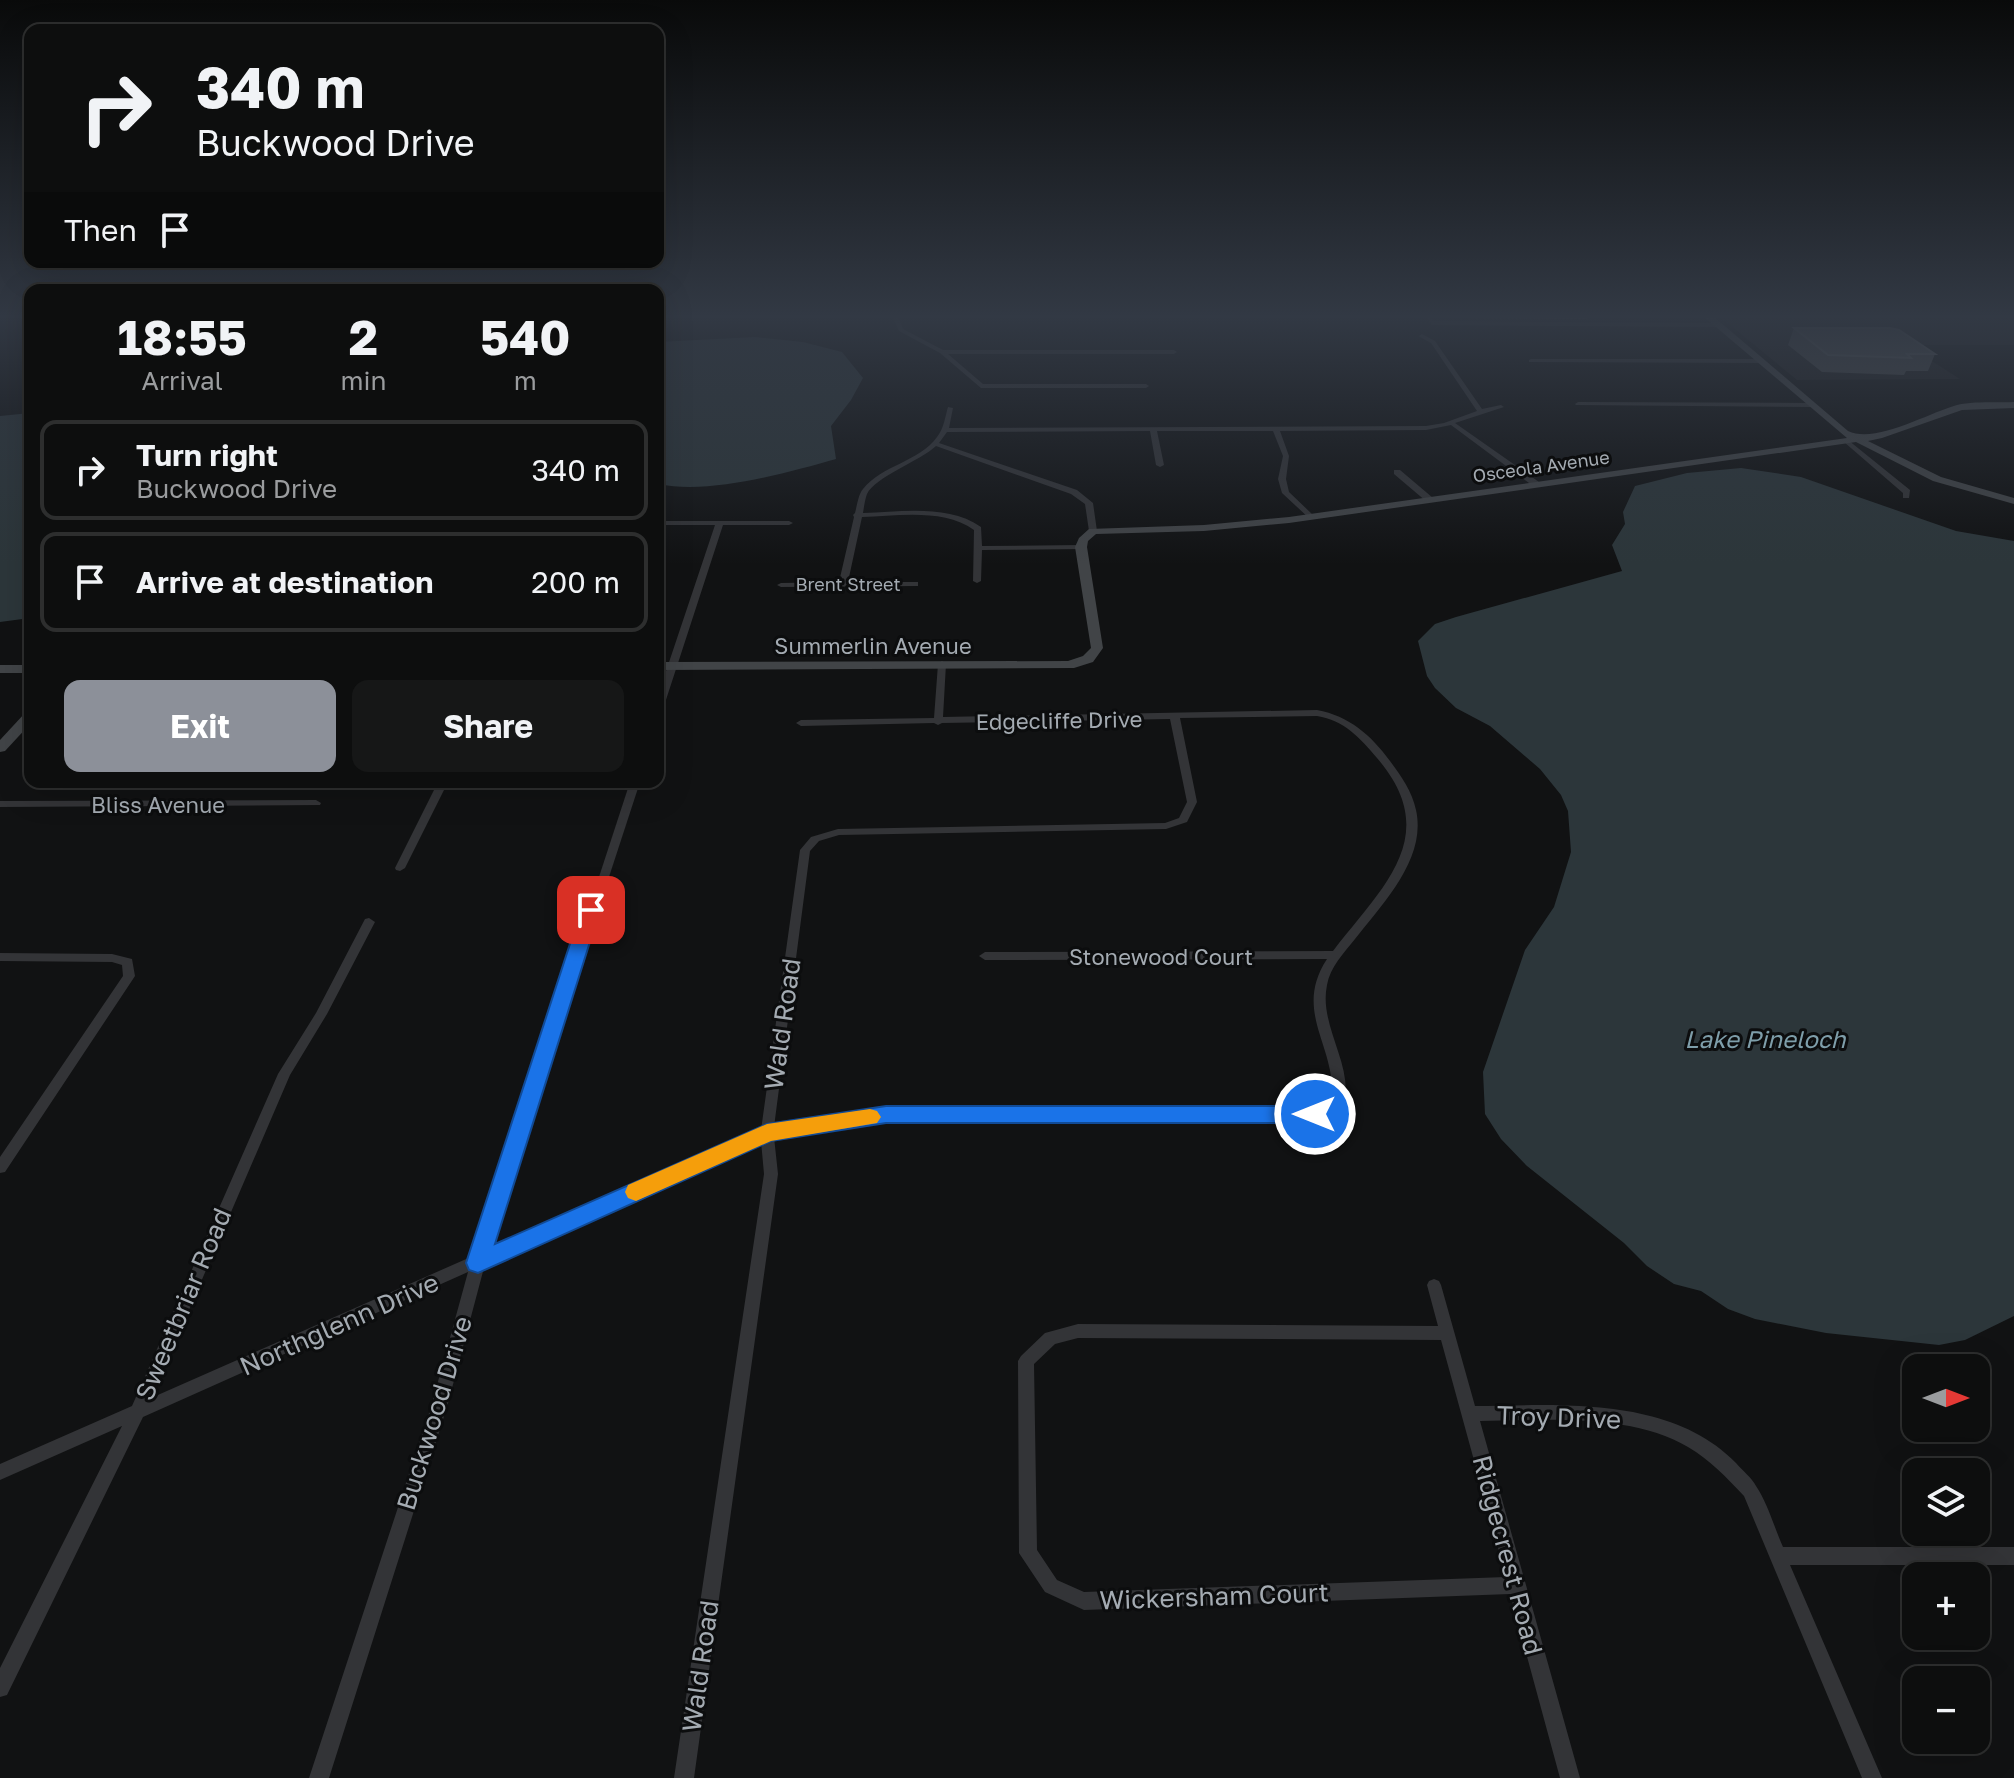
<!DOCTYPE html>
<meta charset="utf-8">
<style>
:root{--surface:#0d0e0e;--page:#161717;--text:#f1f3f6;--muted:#9a9c9e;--line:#2d2e2e;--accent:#8c9099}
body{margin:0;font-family:"Golos Text",sans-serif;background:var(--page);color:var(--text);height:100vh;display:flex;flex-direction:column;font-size:30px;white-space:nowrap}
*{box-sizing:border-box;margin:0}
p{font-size:26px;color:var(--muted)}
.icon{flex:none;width:44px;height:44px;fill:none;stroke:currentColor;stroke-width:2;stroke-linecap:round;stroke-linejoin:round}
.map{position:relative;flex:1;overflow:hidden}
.side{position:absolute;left:24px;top:284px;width:640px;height:504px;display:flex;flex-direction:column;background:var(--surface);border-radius:16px;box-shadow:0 8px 32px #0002,0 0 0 2px var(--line)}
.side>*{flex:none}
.banner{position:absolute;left:24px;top:24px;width:640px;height:244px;border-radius:16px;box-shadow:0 8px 32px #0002,0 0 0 2px var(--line);background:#0d0e0e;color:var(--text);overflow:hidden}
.needle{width:52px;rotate:90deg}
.controls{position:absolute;left:1902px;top:1354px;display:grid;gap:16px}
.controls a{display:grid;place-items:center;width:88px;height:88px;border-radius:16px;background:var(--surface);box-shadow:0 8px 32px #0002,0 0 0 2px var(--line);font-size:40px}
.pin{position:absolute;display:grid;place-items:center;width:68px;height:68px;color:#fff;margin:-34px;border-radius:16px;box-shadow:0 4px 12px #0006}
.me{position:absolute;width:88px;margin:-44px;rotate:270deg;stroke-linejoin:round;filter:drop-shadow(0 0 6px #0008)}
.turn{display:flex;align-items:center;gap:28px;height:168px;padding:0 40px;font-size:36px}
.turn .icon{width:104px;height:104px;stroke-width:2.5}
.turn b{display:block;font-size:56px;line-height:68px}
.then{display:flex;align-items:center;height:76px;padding:0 40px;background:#0003;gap:16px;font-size:30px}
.eta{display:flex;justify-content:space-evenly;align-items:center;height:136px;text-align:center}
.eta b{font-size:48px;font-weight:700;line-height:56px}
.cta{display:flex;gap:16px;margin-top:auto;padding:16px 40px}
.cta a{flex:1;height:92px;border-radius:16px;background:var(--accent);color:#fff;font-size:32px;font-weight:700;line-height:92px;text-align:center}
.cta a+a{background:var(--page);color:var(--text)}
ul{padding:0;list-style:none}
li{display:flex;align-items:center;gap:24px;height:100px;margin:0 16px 12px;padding:0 24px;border:4px solid var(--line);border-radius:16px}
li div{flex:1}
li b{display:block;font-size:30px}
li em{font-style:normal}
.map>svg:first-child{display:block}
.built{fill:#1e1e20}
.water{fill:#2c363a}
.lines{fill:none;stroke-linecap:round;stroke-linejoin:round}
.street{fill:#333437;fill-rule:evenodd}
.secondary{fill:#414447;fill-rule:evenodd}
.wall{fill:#4a4c4f}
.building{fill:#53565a;stroke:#606468;stroke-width:2}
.route{fill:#1a73e8;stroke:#114b97;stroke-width:2}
.slow{fill:#f59e0b}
.labels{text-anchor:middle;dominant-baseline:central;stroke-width:6;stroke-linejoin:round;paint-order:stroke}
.far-street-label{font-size:18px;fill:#a4abb2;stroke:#0c0d0e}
.street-label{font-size:22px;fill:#a4abb2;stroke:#0c0d0e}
.water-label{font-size:24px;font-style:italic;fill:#7e9eaa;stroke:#0c0d0e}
.near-street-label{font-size:26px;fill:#a4abb2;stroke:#0c0d0e}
</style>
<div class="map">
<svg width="2014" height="1778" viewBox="0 0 2014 1778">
<rect width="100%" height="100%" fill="#111213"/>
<path class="built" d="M1719,316h295v29h-107l53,34 -163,1z"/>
<g class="water">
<path d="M755,337l48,5 39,10 21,26 -12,22 -20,26 5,33c-50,14 -126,36 -178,25v-142z"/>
<path d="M30,413v205l-30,4v-206z"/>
<path d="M1741,468l60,9 155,54 58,10v775l-49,24 -26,5 -113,-12 -71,-14 -27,-10 -27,-18 -27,-7 -27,-18 -23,-23 -97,-77 -26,-27 -16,-25 -2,-42 42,-122 29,-43 17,-55 -3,-41 -7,-16 -21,-26 -50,-43 -34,-18 -21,-20 -8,-12 -9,-35 17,-17 21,-7 166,-46 -10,-26 13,-21 -2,-12 12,-26 52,-13z"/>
</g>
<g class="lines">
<g class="street">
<path d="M780,316h278l-159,2 4,11 40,21h231l3,2 -3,2h-226l35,30h163l3,2 -3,2h-165l-41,-35 -41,-22 -6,-13z"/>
<path d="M1425,316h5l4,5 283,2 3,2 -3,2 -285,-2z"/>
<path d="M1422,334l13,7 47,68 19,-4 3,2 -49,16 84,59v4h-6l-82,-61 -25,5 -146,1 9,25 -3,23 3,13 24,23 1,2 -4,2 -28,-26 -4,-14 5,-23 -10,-25h-116l7,34 -4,2 -4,-2 -6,-34 -203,1 -8,11 138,47 16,13 4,28 -4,2 -4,-2 -4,-27 -14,-10 -135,-48c-16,15 -61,31 -69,48 -2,5 -3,13 -4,19 38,-1 85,-9 118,14l1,19 99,-1 4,2 -1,2 -102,1 -1,31 -4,2 -4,-2 1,-51c-30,-22 -77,-14 -112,-13l-14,65h70v4l-137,1 -4,-2 4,-2 58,-1 15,-65 -1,-2 2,-2c2,-7 3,-18 8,-24 19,-24 56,-27 74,-52 7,-9 8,-20 11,-30l5,1 -4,20 477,-2 18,-3 33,-12 -46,-68 -11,-6 -1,-1z"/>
<path d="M1531,359h228l3,2 -3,2 -230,-1v-2z"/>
<path d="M1578,402l234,1 3,2 -3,2 -236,-2 -1,-1z"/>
<path d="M1844,440h4l62,50 -1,8h-6v-5l-59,-51z"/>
<path d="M1394,470h6l33,28v4h-6l-33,-28z"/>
<path d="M658,521h131l4,2 -4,2h-66l-60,184 -5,3v-17l57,-170h-57z"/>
<path d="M942,661l4,3 -3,53 374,-7c32,6 54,25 73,51 11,15 22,30 26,49 11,49 -34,94 -61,129 -11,14 -25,28 -28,46 -9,43 31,84 15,126l-27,8h-429l-112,18 4,37 -84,604h-20l90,-604 -3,-33 -276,123 -38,143 -118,371h-20l122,-371 37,-135 -325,145 -136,278 -7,2v-29l122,-242 -122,54v-16l132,-58 146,-332 38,-61 49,-94 4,-1 6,4 -48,92 -37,61 -139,323 322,-142 114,-349 4,-1 6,4 -107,339 271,-119 39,-280 11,-13 27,-8 327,-6 14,-5 8,-16 -17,-83 -228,4 -4,2 -4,-2 -133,3 -5,-3 5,-3 133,-2 4,-54zM1317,716c27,4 43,22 60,42 67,78 5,129 -44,193l-348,1 -6,4 6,4 342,-1c-36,55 13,90 4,145l-16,5h-429l-112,18 36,-276 9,-10 20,-6 327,-6 21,-7 10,-20 -17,-84z"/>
<path d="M438,782h10l-43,86 -5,3 -4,-1 -1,-2z"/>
<path d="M630,782h10l-32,98 -1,2h-8l-1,-2z"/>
<path d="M316,800l5,3 -1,2 -320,2v-6z"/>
<path d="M0,953l112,1 20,5 3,17 -130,196 -5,1v-16l123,-181 -1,-11 -10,-3 -112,-1z"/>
<path d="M1434,1279l5,2 2,4 34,121c85,-1 196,-10 261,57 6,7 16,15 20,23 12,18 18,41 27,61h231v18h-224l92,213h-20l-118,-282c-18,-19 -34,-36 -56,-49 -56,-34 -146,-27 -208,-26l100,357h-20l-50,-184 -426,16 -39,-18 -26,-39 -1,-192 3,-5 24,-23 33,-9 360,2 -11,-41 2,-4zM1078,1338l363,2 65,237 -422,15 -27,-12 -20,-30 -3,-186 21,-20z"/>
</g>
<g class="secondary">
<path d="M1703,316h10l135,115c28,13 80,-18 109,-26 17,-4 39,-2 57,-3v6l-52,2 -80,28 -14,3 73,36 73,21v6l-81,-23 -77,-39 -567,81 -85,8 -108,3 -8,7 -1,6 16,101 -10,14 -19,6 -416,2v-8l410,-1 15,-5 8,-8 -16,-101 4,-9 10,-9 115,-4 85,-8 558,-79z"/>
<rect x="0" y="665" width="30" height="8"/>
<path d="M30,712v12l-25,27 -5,1v-12l25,-27z"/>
</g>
</g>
<g class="wall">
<path d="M1434,316h153v3l-152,-1z"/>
<path d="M1794,328l141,26 -7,17h-22l-2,4 -82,-3 -34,-27z"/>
</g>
<path class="building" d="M1794,328h96l9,2 36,24h-28l4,4 -83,-3z"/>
<linearGradient id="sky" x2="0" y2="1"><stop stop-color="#090a0a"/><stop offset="0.56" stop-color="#323944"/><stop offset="1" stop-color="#323944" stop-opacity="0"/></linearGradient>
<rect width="2014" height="565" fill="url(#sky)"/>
<path class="route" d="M591,904l9,6 -105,334 272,-120 119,-18h429l10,8 -10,9h-429l-115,18 -293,132 -9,-3 -3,-7 115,-353z"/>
<path class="slow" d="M870,1109l7,2 4,6 -4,6 -106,18 -135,60 -8,-3 -3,-6 3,-7 139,-61z"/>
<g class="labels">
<g class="far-street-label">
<text transform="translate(1541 466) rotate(-8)">Osceola Avenue</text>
<text x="848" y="584">Brent Street</text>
</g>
<g class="street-label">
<text x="873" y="645">Summerlin Avenue</text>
<text transform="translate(1059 720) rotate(-1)">Edgecliffe Drive</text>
<text x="158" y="804">Bliss Avenue</text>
<text x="1161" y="956">Stonewood Court</text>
</g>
<g class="water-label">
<text x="1765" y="1038">Lake Pineloch</text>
</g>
<g class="near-street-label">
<text transform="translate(782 1024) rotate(-82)">Wald Road</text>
<text transform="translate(183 1304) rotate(-67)">Sweetbriar Road</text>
<text transform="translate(339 1324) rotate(-24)">Northglenn Drive</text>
<text transform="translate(434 1413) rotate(-73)">Buckwood Drive</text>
<text transform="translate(1559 1417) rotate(2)">Troy Drive</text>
<text transform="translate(1508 1555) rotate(75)">Ridgecrest Road</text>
<text transform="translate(1214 1596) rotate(-2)">Wickersham Court</text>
<text transform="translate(700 1666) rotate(-82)">Wald Road</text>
</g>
</g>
</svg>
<div class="controls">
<a><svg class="needle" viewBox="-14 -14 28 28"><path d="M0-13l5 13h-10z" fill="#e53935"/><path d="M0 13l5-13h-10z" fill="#9a9c9e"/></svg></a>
<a><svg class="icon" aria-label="layers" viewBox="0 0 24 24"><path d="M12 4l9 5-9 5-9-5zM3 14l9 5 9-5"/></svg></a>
<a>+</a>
<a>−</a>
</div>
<div class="pin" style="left:591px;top:910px;background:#d93025"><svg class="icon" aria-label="arrive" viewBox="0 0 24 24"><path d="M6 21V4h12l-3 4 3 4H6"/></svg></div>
<svg class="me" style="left:1315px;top:1114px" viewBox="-20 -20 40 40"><circle r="17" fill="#1a73e8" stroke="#fff" stroke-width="3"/><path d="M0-11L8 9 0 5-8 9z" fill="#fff"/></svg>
<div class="banner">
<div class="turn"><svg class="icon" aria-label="right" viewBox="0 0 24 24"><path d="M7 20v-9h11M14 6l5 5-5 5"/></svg><div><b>340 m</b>Buckwood Drive</div></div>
<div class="then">Then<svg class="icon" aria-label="arrive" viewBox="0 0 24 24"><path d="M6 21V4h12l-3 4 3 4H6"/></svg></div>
</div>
<section class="side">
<div class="eta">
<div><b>18:55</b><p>Arrival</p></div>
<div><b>2</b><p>min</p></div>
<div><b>540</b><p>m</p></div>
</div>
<ul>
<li><svg class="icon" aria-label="right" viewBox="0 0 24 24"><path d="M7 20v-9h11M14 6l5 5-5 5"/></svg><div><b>Turn right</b><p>Buckwood Drive</p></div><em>340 m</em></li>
<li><svg class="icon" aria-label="arrive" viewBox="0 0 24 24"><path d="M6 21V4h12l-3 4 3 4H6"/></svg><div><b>Arrive at destination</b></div><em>200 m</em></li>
</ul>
<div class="cta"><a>Exit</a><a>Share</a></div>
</section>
</div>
